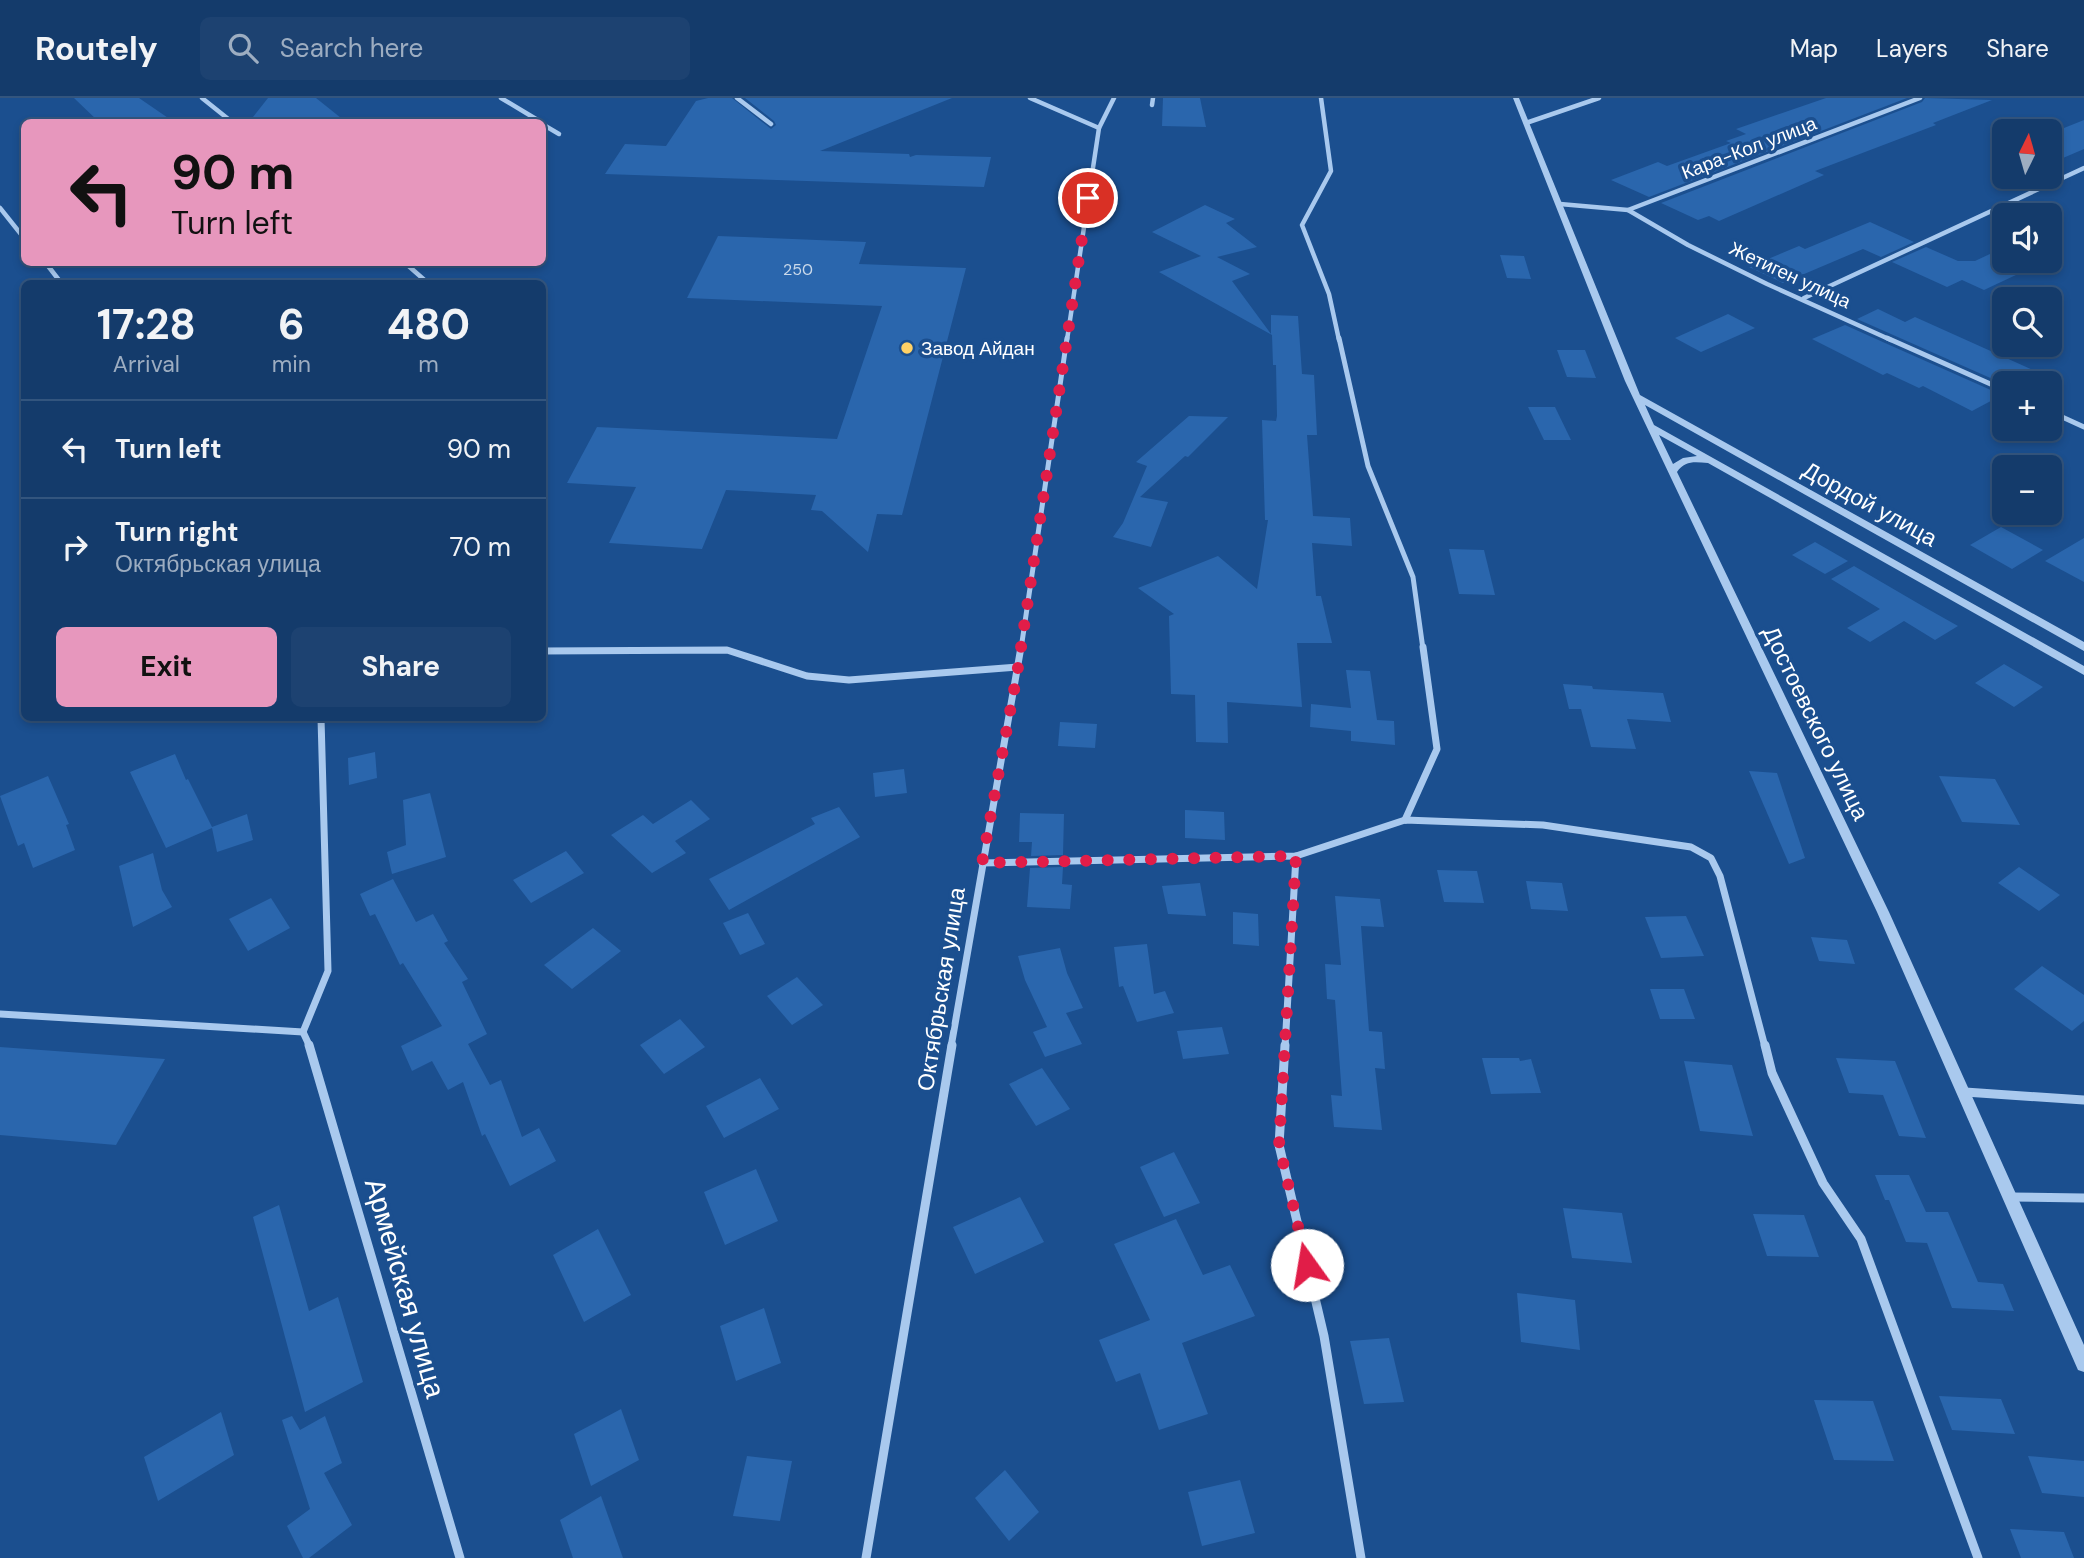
<!DOCTYPE html>
<meta charset="utf-8">
<style>
:root{--surface:#143b6b;--page:#1d4271;--text:#f1f3f6;--muted:#9dadc1;--line:#33557e;--accent:#e797bd}
body{margin:0;font-family:"DM Sans",sans-serif;background:var(--page);color:var(--text);height:100vh;display:flex;flex-direction:column;font-size:26px;white-space:nowrap}
*{box-sizing:border-box;margin:0}
p{font-size:23px;color:var(--muted)}
.icon{flex:none;width:38px;height:38px;fill:none;stroke:currentColor;stroke-width:2;stroke-linecap:round;stroke-linejoin:round}
.map{position:relative;flex:1;overflow:hidden}
.panel{position:absolute;left:21px;top:182px;width:525px;height:441px;display:flex;flex-direction:column;background:var(--surface);border-radius:10px;box-shadow:0 4px 10px #0003,0 0 0 2px var(--line)}
.panel>*{flex:none}
.banner{position:absolute;left:21px;top:21px;width:525px;height:147px;border-radius:10px;box-shadow:0 4px 10px #0003,0 0 0 2px var(--line);background:#e797bd;color:#111;overflow:hidden}
.needle{width:46px;rotate:5deg}
.fabs{position:absolute;left:1992px;top:21px;display:grid;gap:14px}
.fabs a{display:grid;place-items:center;width:70px;height:70px;border-radius:10px;background:var(--surface);box-shadow:0 4px 10px #0003,0 0 0 2px var(--line);font-size:35px}
.pin{position:absolute;display:grid;place-items:center;width:60px;height:60px;color:#fff;margin:-30px;border:4px solid #fff;border-radius:50%;box-shadow:0 2px 7px #0007}
.me{position:absolute;width:77px;margin:-38px;rotate:347deg;stroke-linejoin:round;filter:drop-shadow(0 0 5px #0008)}
.turn{display:flex;align-items:center;gap:24px;height:147px;padding:0 35px;font-size:32px}
.turn .icon{width:91px;height:91px;stroke-width:2.5}
.turn b{display:block;font-size:49px;line-height:60px}
.eta{display:flex;justify-content:space-evenly;align-items:center;height:119px;text-align:center}
.eta b{font-size:42px;font-weight:700;line-height:49px}
.cta{display:flex;gap:14px;margin-top:auto;padding:14px 35px}
.cta a{flex:1;height:80px;border-radius:10px;background:var(--accent);color:#111;font-size:28px;font-weight:700;line-height:80px;text-align:center}
.cta a+a{background:var(--page);color:var(--text)}
ul{padding:0;list-style:none}
li{display:flex;align-items:center;gap:21px;height:98px;padding:0 35px;border-top:2px solid var(--line)}
li div{flex:1}
li b{display:block;font-size:26px}
li em{font-style:normal}
header{display:flex;align-items:center;gap:42px;box-sizing:border-box;height:98px;padding:0 35px;background:var(--surface);border-bottom:2px solid var(--line)}
header strong{font-size:33px}
nav{display:flex;gap:38px;margin-inline-start:auto;font-size:24px}
.search{width:490px;height:63px;background:var(--page);display:flex;align-items:center;gap:18px;box-sizing:border-box;padding:0 24px;border-radius:10px;color:var(--muted);font-size:26px}
.map>svg:first-child{display:block}
.building{fill:#2a66ad}
.lines{fill:none;stroke-linecap:round;stroke-linejoin:round}
.minor-far3{stroke:#a9c9ee;stroke-width:4.5}
.minor-far2{stroke:#a9c9ee;stroke-width:5}
.minor-far1{stroke:#a9c9ee;stroke-width:7}
.minor{stroke:#a9c9ee;stroke-width:9}
.tertiary{fill:#a9c9ee;fill-rule:evenodd}
.route{stroke:#e11d48;stroke-width:12;stroke-dasharray:0 21.6}
.poi-dot{fill:#ffd166;stroke:#1b4f8f;stroke-width:2.5}
.labels{text-anchor:middle;dominant-baseline:central;stroke-width:7;stroke-linejoin:round;paint-order:stroke}
.far-number-label{font-size:16px;fill:#cad9ea}
.far-street-label{font-size:19px;fill:#fff;stroke:#1b4f8f}
.far-poi-label{font-size:19px;fill:#fff;stroke:#1b4f8f;text-anchor:start}
.street-label{font-size:23px;fill:#fff;stroke:#1b4f8f}
.near-street-label{font-size:28px;fill:#fff;stroke:#1b4f8f}
</style>
<header>
<strong>Routely</strong>
<div class="search"><svg class="icon" aria-label="search" viewBox="0 0 24 24"><circle cx="10" cy="10" r="6"/><path d="M15 15l6 6"/></svg>Search here</div>
<nav><a>Map</a><a>Layers</a><a>Share</a></nav>
</header>
<div class="map">
<svg width="2084" height="1460" viewBox="0 0 2084 1460">
<rect width="100%" height="100%" fill="#1b4f8f"/>
<g class="building">
<path d="M74,0h65l35,24h-75z"/>
<path d="M268,0h48l30,24h-97z"/>
<path d="M708,0h24l39,31 5,-4 -2,-4 -29,-23h207l-132,53 89,3 1,3 6,-2 75,2 -7,30 -379,-13 20,-30 41,2 30,-45z"/>
<path d="M1163,0h37l6,29 -44,-1z"/>
<path d="M1826,0h81l-258,99 -38,-17 47,-18 9,4 64,-23 -5,-2 20,-7 -10,-5z"/>
<path d="M1925,0l67,2 -59,23 3,2 -121,46 9,4 -105,46 -10,-5 -11,4 -37,-17 261,-101z"/>
<path d="M2084,22v29l-35,15v-30z"/>
<path d="M1205,107l30,14 -9,4 31,24 -40,10 33,17 -18,7 39,53v-19l27,1 4,58 12,1 3,60h-10l6,81 37,2 2,28 -40,-3 4,53h5l11,47h-35l5,64 -75,-5 1,41 -32,-1 -1,-47 -24,-1 -2,-78 5,-2 -36,-26 80,-32 39,33 11,-69h-3l-3,-100 14,1 1,-5 -1,-51h-3l-1,-30 -113,-63 42,-16 -49,-24z"/>
<path d="M1870,124l44,20 -33,15 -18,-8 -80,34 -34,-16 50,-21 6,3z"/>
<path d="M718,138l148,6 -7,22 107,4 -64,247 -25,-1 -9,38 -46,-41 -11,-1 5,-15 -90,-5 -24,59 -93,-6 27,-56 -69,-4 30,-56 240,12 45,-133 -195,-8z"/>
<path d="M1926,149l32,14h17l17,-8 12,8h42l-62,29 -22,-10 -15,7 -55,-25z"/>
<path d="M1500,157l24,1 7,23 -24,-1z"/>
<path d="M1878,211l27,13 10,-5 127,57 -17,9 -21,1 -147,-65z"/>
<path d="M1728,216l27,14 -54,24 -26,-14z"/>
<path d="M1845,227l40,18 117,52 -30,16 -49,-25 -4,2 -32,-15 -4,2 -71,-36z"/>
<path d="M1557,252h28l11,28 -29,-1z"/>
<path d="M1528,309h27l16,33h-27z"/>
<path d="M1189,318l39,1 -40,40 -3,-1 -45,41 28,5 -17,45 -38,-10 10,-14 24,-57 -11,-4z"/>
<path d="M2001,429l42,23 -31,19 -42,-24z"/>
<path d="M2084,440v44l-39,-21z"/>
<path d="M1815,444l33,19 -23,13 -33,-19z"/>
<path d="M1449,451l35,1 11,45 -36,-1z"/>
<path d="M1854,468l72,42 32,18 -23,14 -31,-19 -34,21 -23,-14 33,-19 -49,-30z"/>
<path d="M2004,566l39,23 -29,20 -39,-24z"/>
<path d="M1346,572l24,1 7,49 17,1 1,24 -44,-4v-10l-41,-4 1,-23 40,4z"/>
<path d="M1563,586l29,2 1,3 70,4 8,29 -44,-3 9,30 -45,-2 -10,-38h-12z"/>
<path d="M1060,624l37,2 -2,24 -37,-2z"/>
<path d="M375,654l2,26 -28,7 -1,-27z"/>
<path d="M175,656l11,26 2,-1 24,48 35,-13 6,26 -36,12 -5,-24 -46,20 -36,-76z"/>
<path d="M904,671l3,24 -32,4 -2,-24z"/>
<path d="M1749,673l28,2 28,85 -16,6z"/>
<path d="M48,678l21,48 -3,1 9,25 -42,18 -9,-25 -6,3 -18,-50z"/>
<path d="M1939,678l56,3 25,46 -58,-3z"/>
<path d="M430,695l16,64 -54,17 -5,-22 19,-7 -3,-45z"/>
<path d="M691,702l19,19 -35,22 11,12 -34,20 -41,-38 32,-20 10,9z"/>
<path d="M839,709l21,30 -131,73 -20,-31 106,-55 -4,-6z"/>
<path d="M1185,712l39,2 1,28 -40,-2z"/>
<path d="M1020,715l44,1 -1,41 -32,1 1,-14h-13z"/>
<path d="M566,753l18,22 -53,30 -18,-23z"/>
<path d="M153,755l9,37 10,17 -39,20 -14,-61z"/>
<path d="M1063,769l-1,17 10,1 -2,24 -43,-2 3,-39z"/>
<path d="M2019,769l41,28 -21,16 -41,-28z"/>
<path d="M1437,772l40,1 7,32 -40,-1z"/>
<path d="M393,781l23,43 17,-8 15,27 -4,2 24,36 -6,3 25,52 -19,10 22,41 11,-5 21,57 17,-9 17,33 -46,25 -25,-52 -3,2 -19,-54 -15,8 -16,-29 -20,10 -11,-25 41,-20 -39,-63 -3,2 -25,-51 -5,2 -10,-22z"/>
<path d="M1526,783l36,2 6,28 -37,-2z"/>
<path d="M1200,785l6,33 -38,-2 -6,-28z"/>
<path d="M1335,798l45,3 4,28 -23,-1 8,105 13,1 3,37 -10,-1 7,62 -48,-3 -3,-32 11,1 -7,-96 -8,-1 -2,-35 16,1z"/>
<path d="M271,800l19,30 -42,23 -19,-32z"/>
<path d="M1233,814l25,2 1,32 -26,-2z"/>
<path d="M748,815l17,31 -25,11 -17,-32z"/>
<path d="M1686,818l18,40 -43,2 -16,-41z"/>
<path d="M593,830l28,23 -49,38 -28,-24z"/>
<path d="M1811,839l36,3 8,24 -36,-3z"/>
<path d="M1147,846l7,50 11,-3 9,22 -37,9 -14,-36 -4,1 -5,-40z"/>
<path d="M1060,850l7,25 16,35 -17,5 16,31 -37,13 -12,-25 14,-5 -22,-47 -7,-24z"/>
<path d="M2042,868l42,29v26l-12,10 -58,-42z"/>
<path d="M797,879l26,28 -31,20 -25,-29z"/>
<path d="M1650,891h34l11,30h-35z"/>
<path d="M680,921l25,28 -41,27 -24,-29z"/>
<path d="M1222,929l7,27 -46,5 -6,-28z"/>
<path d="M0,949l165,12 -49,86 -116,-10z"/>
<path d="M1482,960h37l1,3 11,-2 10,34 -50,1z"/>
<path d="M1836,960l59,3 31,77 -27,-2 -16,-41 -34,-2z"/>
<path d="M1684,963l48,4 21,71 -53,-5z"/>
<path d="M1042,970l28,41 -34,17 -27,-42z"/>
<path d="M760,980l19,31 -55,29 -18,-32z"/>
<path d="M1174,1054l26,51 -36,14 -24,-50z"/>
<path d="M756,1071l22,52 -53,24 -21,-53z"/>
<path d="M1875,1077h34l17,37h22l30,70 25,2 11,27 -62,-3 -25,-65 -21,-1 -17,-42h-4z"/>
<path d="M1020,1099l24,45 -69,32 -22,-47z"/>
<path d="M279,1107l30,106 29,-14 25,85 -58,30 -52,-195z"/>
<path d="M1563,1110l59,5 10,50 -60,-5z"/>
<path d="M1753,1116l51,1 15,42 -52,-1z"/>
<path d="M1176,1121l27,56 27,-10 25,51 -73,27 26,71 -49,16 -19,-57 -24,9 -17,-42 51,-20 -36,-76z"/>
<path d="M598,1131l33,66 -47,27 -31,-67z"/>
<path d="M1517,1195l58,7 5,50 -59,-8z"/>
<path d="M764,1210l17,55 -45,18 -16,-55z"/>
<path d="M1389,1240l15,64 -40,2 -14,-63z"/>
<path d="M1939,1298l62,3 14,35 -63,-4z"/>
<path d="M1814,1302l59,1 21,60 -60,-1z"/>
<path d="M621,1311l18,51 -48,26 -17,-52z"/>
<path d="M221,1314l13,43 -76,46 -14,-44z"/>
<path d="M292,1318l8,14 25,-14 17,47 -18,10 28,52 -43,33h-6l-16,-32 23,-17 -28,-89z"/>
<path d="M747,1358l45,5 -12,60 -47,-5z"/>
<path d="M2028,1358l56,5v36l-42,-4z"/>
<path d="M1005,1372l34,42 -30,29 -34,-43z"/>
<path d="M1240,1382l15,53 -53,13 -14,-54z"/>
<path d="M601,1398l22,62h-50l-13,-38z"/>
<path d="M2010,1431l54,3 10,26h-53z"/>
</g>
<g class="lines">
<g class="minor-far3">
<path d="M202,0l30,24"/>
<path d="M501,0l40,24"/>
<path d="M737,0l34,26"/>
<path d="M1030,0l69,30"/>
<path d="M1321,0l10,73 -29,54 27,69 10,46"/>
<path d="M1152,7l1,-7"/>
<path d="M1526,25l73,-25"/>
<path d="M542,26l17,10"/>
<path d="M1560,106l68,6 60,35 79,39 124,56"/>
<path d="M0,110l24,30"/>
<path d="M1628,112l292,-112"/>
<path d="M45,164l17,22"/>
<path d="M404,164l25,22"/>
<path d="M1804,200l280,-130"/>
<path d="M1067,242l32,-212 15,-30"/>
</g>
<g class="minor-far2">
<path d="M1339,240l29,128 45,111 10,72"/>
<path d="M1887,240l117,52"/>
<path d="M2049,313l35,16"/>
<path d="M1021,551l46,-311"/>
</g>
<g class="minor-far1">
<path d="M542,553l185,-1 80,26 42,4 169,-13"/>
<path d="M1405,722l32,-71 -14,-102"/>
<path d="M982,765l314,-7 109,-36 138,5 148,22 20,11 9,18 45,171"/>
<path d="M0,916l303,18"/>
<path d="M303,934l7,15"/>
<path d="M303,934l25,-61 -7,-253"/>
<path d="M951,949l70,-400"/>
<path d="M1285,949l11,-191"/>
</g>
<g class="minor">
<path d="M309,947l151,513"/>
<path d="M1285,947l-6,100 45,191 37,222"/>
<path d="M1765,947l7,28 51,110 38,56 117,319"/>
<path d="M1965,994l119,8"/>
<path d="M2011,1099l73,1"/>
<path d="M866,1460l86,-513"/>
</g>
<path class="tertiary" d="M1513,0h6l121,297 444,247v9l-439,-246 9,20 430,241v9l-376,-212c-13,-1 -23,-3 -31,9l212,440 195,433v27l-6,-2 -201,-458 -252,-531zM1659,337l38,21 -14,2 -10,6z"/>
</g>
<g class="lines">
<path class="route" d="M1088,100l-71,476 -35,189 314,-7 -17,289 28,120"/>
</g>
<circle class="poi-dot" cx="907" cy="250" r="7"/>
<g class="labels">
<g class="far-number-label">
<text x="798" y="171">250</text>
</g>
<g class="far-street-label">
<text transform="translate(1749 50) rotate(-21)">Кара-Кол улица</text>
<text transform="translate(1790 177) rotate(25)">Жетиген улица</text>
</g>
<g class="far-poi-label">
<text x="921" y="250">Завод Айдан</text>
</g>
<g class="street-label">
<text transform="translate(1870 406) rotate(29)">Дордой улица</text>
<text transform="translate(1816 625) rotate(64)">Достоевского улица</text>
<text transform="translate(941 891) rotate(-81)">Октябрьская улица</text>
</g>
<g class="near-street-label">
<text transform="translate(405 1190) rotate(74)">Армейская улица</text>
</g>
</g>
</svg>
<div class="fabs">
<a><svg class="needle" viewBox="-14 -14 28 28"><path d="M0-13l5 13h-10z" fill="#e53935"/><path d="M0 13l5-13h-10z" fill="#9dadc1"/></svg></a>
<a><svg class="icon" aria-label="sound" viewBox="0 0 24 24"><path d="M4 9h4l5-4v14l-5-4H4zM17 9q2 3 0 6"/></svg></a>
<a><svg class="icon" aria-label="search" viewBox="0 0 24 24"><circle cx="10" cy="10" r="6"/><path d="M15 15l6 6"/></svg></a>
<a>+</a>
<a>−</a>
</div>
<div class="pin" style="left:1088px;top:100px;background:#d93025"><svg class="icon" aria-label="arrive" viewBox="0 0 24 24"><path d="M6 21V4h12l-3 4 3 4H6"/></svg></div>
<svg class="me" style="left:1307px;top:1167px" viewBox="-20 -20 40 40"><circle r="19" fill="#fff"/><path d="M0-13L10 11 0 6-10 11z" fill="#e11d48"/></svg>
<div class="banner">
<div class="turn"><svg class="icon" aria-label="left" viewBox="0 0 24 24"><path d="M17 20v-9H6M10 6l-5 5 5 5"/></svg><div><b>90 m</b>Turn left</div></div>
</div>
<section class="panel">
<div class="eta">
<div><b>17:28</b><p>Arrival</p></div>
<div><b>6</b><p>min</p></div>
<div><b>480</b><p>m</p></div>
</div>
<ul>
<li><svg class="icon" aria-label="left" viewBox="0 0 24 24"><path d="M17 20v-9H6M10 6l-5 5 5 5"/></svg><div><b>Turn left</b></div><em>90 m</em></li>
<li><svg class="icon" aria-label="right" viewBox="0 0 24 24"><path d="M7 20v-9h11M14 6l5 5-5 5"/></svg><div><b>Turn right</b><p>Октябрьская улица</p></div><em>70 m</em></li>
</ul>
<div class="cta"><a>Exit</a><a>Share</a></div>
</section>
</div>
